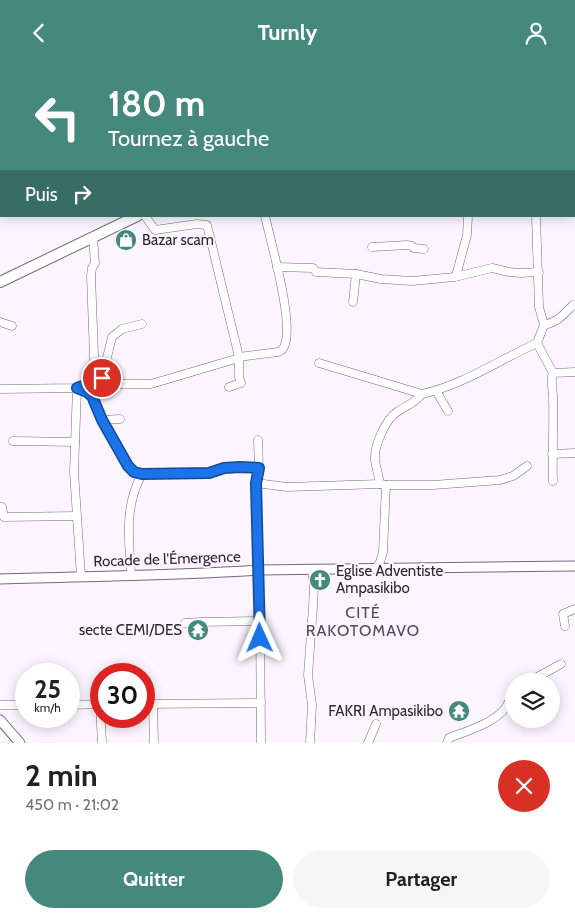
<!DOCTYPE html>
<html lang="fr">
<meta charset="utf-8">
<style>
:root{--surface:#fff;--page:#f6f6f6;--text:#202124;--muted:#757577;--accent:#45897c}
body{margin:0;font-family:Cabin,sans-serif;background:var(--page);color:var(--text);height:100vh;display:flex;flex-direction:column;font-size:19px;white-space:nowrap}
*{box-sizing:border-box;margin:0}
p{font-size:16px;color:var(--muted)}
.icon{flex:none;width:28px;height:28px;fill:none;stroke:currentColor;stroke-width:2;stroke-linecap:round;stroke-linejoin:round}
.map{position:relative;height:678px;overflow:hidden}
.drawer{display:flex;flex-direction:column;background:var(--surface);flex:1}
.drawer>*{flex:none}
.guide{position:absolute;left:0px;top:0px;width:575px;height:152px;box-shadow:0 2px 12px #0003;background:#45897c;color:#fff;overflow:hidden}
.controls{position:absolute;left:505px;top:608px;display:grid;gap:10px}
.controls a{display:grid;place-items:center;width:55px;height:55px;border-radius:50%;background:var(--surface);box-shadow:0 2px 12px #0003;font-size:25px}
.speed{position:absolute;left:15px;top:598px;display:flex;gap:10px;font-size:25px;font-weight:700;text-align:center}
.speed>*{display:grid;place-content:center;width:65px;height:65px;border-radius:50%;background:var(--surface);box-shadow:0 2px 12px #0003;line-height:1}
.speed small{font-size:12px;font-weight:400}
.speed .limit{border:8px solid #d22;background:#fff;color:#111}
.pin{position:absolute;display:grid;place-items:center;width:42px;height:42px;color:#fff;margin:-21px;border:2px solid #fff;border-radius:50%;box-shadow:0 1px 5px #0007}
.me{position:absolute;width:55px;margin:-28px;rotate:359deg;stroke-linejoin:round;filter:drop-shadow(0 0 4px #0008)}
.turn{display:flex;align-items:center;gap:18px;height:105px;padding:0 25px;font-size:22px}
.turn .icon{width:65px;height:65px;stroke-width:2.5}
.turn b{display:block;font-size:35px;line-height:42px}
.then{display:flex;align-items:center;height:48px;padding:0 25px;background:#0003;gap:10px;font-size:19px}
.round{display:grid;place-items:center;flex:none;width:52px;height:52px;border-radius:26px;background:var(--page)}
.overview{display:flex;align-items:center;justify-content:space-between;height:85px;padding:0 25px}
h1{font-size:30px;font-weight:800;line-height:38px}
.cta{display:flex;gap:10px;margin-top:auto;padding:10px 25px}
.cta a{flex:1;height:58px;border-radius:30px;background:var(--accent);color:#fff;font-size:20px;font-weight:800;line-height:58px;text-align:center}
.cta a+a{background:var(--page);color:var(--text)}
header{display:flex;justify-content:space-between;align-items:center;height:65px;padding:0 25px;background:var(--accent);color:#fff;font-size:22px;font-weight:800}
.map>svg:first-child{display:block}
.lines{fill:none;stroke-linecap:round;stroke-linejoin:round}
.minor-casing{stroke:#77687d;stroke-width:9}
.tertiary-casing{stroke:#77687d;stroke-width:11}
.secondary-casing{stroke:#77687d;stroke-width:12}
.minor{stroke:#fff;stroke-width:8}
.tertiary{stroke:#fff;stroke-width:9}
.secondary{stroke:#fff;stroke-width:10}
.route-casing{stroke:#114b97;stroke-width:12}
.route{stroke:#1a73e8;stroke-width:9}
.labels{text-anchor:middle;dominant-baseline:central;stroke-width:4;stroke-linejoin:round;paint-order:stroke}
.poi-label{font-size:15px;fill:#2e2730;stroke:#fcf5ff;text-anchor:start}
.street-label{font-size:15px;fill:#2e2730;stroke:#fcf5ff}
.neighbourhood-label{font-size:16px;letter-spacing:1px;fill:#57485c;stroke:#fcf5ff}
</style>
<header><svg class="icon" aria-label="back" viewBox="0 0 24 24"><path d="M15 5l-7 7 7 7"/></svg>Turnly<svg class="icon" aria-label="person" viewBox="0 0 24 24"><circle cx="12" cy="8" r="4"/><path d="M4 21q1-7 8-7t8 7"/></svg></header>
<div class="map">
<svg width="575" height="678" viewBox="0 0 575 678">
<rect width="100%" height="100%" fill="#fcf5ff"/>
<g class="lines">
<g class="minor-casing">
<g id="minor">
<path d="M531,0v1"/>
<path d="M0,75h1"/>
<path d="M574,83h1"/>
<path d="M0,93h1"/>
<path d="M574,138l1,6"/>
<path d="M145,151l10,14 42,-6 10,1 32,132v20l2,6 -12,4"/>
<path d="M536,151l3,91 5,18"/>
<path d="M93,173l2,25 -3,5 -1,8 4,106"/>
<path d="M372,182l35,-2 5,1 2,2 10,1"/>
<path d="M277,202l36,1 3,4 40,2 -3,28"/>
<path d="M356,209l25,5 31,2 43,-4 37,-9 17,4 12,1 18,-1"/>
<path d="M456,211l11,-41 1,-19"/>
<path d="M0,257l12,4"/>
<path d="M537,278l16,30 22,-1"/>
<path d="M239,292l39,-5c4,-2 4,-1 6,-5 11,-22 -13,-104 -19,-131"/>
<path d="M319,298l103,31c41,-9 77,-34 115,-51l7,-18c14,-3 19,-10 29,-20"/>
<path d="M95,312l7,1 10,-41 10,-8 20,-5"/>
<path d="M77,323l10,4 5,4 10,24 26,46 6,6 8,2 67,-1 15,-5 16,-1 19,1"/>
<path d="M77,323l-3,84 7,104"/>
<path d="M0,324l77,-1 18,-6 8,2h48l88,-26"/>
<path d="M437,325l2,6 9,15"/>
<path d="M102,355l18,-1"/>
<path d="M258,375l1,28 -3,15 4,132 1,128"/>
<path d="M13,376l62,1"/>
<path d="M552,389l23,-1"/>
<path d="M553,416c-1,-28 1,-56 0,-84 0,-8 -3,-17 0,-24"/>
<path d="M256,418l31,4 93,-3"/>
<path d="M386,420h47l67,-5 13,-4 14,-10"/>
<path d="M0,442h2l2,10 72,-1"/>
<path d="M376,503l4,-6 3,-10 3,-67 -6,-1c-1,-8 -4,-16 -5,-24 -1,-14 10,-40 22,-48 10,-7 17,-8 25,-18"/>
<path d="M131,509c-2,-34 -7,-68 11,-100"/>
<path d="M185,558l16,-1 59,-1"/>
<path d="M565,561l-2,-12 12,-5"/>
<path d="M530,616l31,-17"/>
<path d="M100,639l2,39"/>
<path d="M144,639l117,-1"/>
<path d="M153,639l1,39"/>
<path d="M0,640h26"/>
<path d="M69,640l32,-1"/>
<path d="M310,678l2,-38 -4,-30 5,-68 1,-20 -2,-18"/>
<path d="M368,678l8,-19"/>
<path d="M447,678l2,-5c18,-7 46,-15 57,-31 3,-5 5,-10 8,-15"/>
</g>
</g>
<g class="tertiary-casing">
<g id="tertiary">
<path d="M0,514c86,-3 173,-3 259,-9l316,-4"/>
<path d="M0,655l20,23"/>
</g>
</g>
<g class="secondary-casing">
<g id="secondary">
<path d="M438,1l3,-1"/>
<path d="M452,1l2,-1"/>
<path d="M0,217l137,-66"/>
</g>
</g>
<use href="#minor" class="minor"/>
<use href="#tertiary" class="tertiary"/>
<use href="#secondary" class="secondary"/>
</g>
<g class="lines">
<g class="route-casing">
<path id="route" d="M102,313l-7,-1v5l-18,6 10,4 5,4 10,24 26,46 6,6 8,2 67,-1 15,-5 16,-1 19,1 -3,15 4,155"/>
</g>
<use href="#route" class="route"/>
</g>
<defs>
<g id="shop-disc" transform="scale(1.125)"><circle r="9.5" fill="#45897c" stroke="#fcf5ff"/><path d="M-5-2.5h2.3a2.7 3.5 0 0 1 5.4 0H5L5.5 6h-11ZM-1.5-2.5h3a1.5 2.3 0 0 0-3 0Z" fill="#fff"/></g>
<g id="church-disc" transform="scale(1.125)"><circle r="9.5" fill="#45897c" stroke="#fcf5ff"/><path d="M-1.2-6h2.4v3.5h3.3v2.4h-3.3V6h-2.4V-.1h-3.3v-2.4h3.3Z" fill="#fff"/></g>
<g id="temple-disc" transform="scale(1.125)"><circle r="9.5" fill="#45897c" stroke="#fcf5ff"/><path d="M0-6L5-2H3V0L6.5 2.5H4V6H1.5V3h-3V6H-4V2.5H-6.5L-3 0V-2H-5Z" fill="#fff"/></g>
</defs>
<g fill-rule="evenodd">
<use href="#shop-disc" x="126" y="175"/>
<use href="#church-disc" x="320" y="515"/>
<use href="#temple-disc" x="198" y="565"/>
<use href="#temple-disc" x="459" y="646"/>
</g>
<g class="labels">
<g class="poi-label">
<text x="142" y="175">Bazar scam</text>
<text x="336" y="506">Eglise Adventiste<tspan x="336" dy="17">Ampasikibo</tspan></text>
<text x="182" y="565" text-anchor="end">secte CEMI/DES</text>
<text x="443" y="646" text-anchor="end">FAKRI Ampasikibo</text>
</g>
<g class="street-label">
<text transform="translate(167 494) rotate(-2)">Rocade de l'Émergence</text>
</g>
<g class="neighbourhood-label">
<text x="363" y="547">CITÉ<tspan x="363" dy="18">RAKOTOMAVO</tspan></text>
</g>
</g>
</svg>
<div class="controls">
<a><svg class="icon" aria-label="layers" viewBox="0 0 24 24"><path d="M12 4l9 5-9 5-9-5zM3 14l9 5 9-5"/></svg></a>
</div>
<div class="speed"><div>25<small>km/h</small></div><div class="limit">30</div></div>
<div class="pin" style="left:102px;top:313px;background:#d93025"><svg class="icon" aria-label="arrive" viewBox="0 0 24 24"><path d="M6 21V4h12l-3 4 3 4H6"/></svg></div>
<svg class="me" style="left:260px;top:573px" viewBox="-20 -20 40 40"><path d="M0-17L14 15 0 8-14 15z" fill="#1a73e8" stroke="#fff" stroke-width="4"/></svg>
<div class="guide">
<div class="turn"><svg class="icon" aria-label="left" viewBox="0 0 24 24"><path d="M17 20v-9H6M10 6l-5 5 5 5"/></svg><div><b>180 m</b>Tournez à gauche</div></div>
<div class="then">Puis<svg class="icon" aria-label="right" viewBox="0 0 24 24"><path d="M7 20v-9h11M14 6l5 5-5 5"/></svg></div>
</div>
</div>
<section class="drawer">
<div class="overview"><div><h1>2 min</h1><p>450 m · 21:02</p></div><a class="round" style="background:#d93025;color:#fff"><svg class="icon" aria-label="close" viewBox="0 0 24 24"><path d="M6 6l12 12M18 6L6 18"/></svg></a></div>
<div class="cta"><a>Quitter</a><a>Partager</a></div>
</section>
